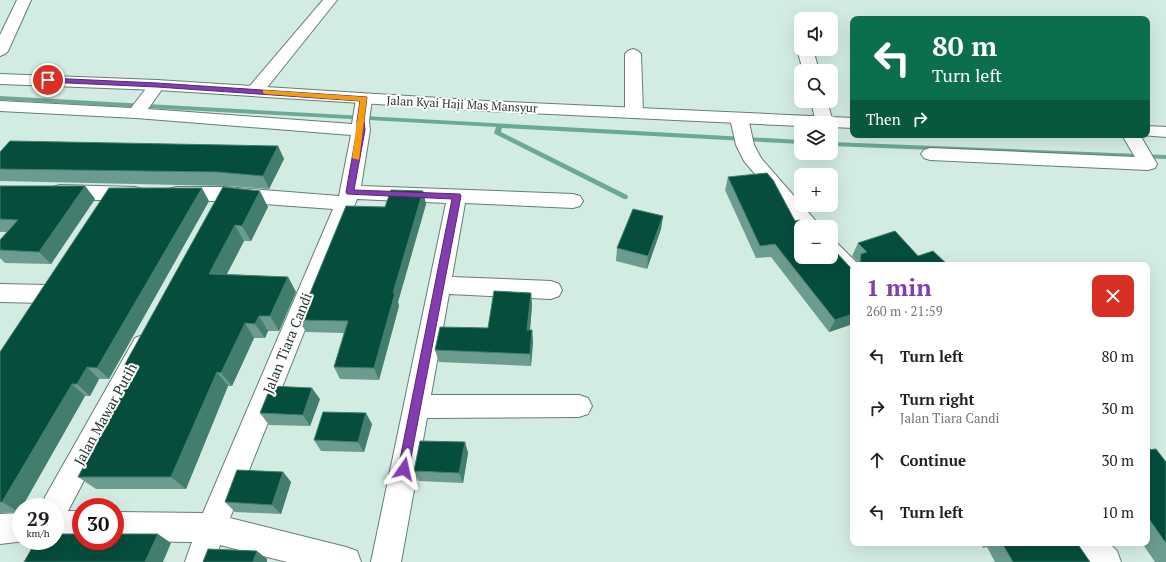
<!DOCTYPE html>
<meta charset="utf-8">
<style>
:root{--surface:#fff;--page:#f6f6f6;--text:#202124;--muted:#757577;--accent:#843db0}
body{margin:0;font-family:"PT Serif",serif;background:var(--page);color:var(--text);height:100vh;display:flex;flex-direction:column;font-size:15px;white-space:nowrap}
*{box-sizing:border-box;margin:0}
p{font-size:13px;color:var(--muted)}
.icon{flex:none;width:22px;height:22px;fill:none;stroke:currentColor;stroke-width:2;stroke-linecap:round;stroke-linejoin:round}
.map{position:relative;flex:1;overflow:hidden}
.side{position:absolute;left:850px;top:262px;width:300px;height:284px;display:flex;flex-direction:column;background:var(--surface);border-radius:8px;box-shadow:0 4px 16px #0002}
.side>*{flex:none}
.guide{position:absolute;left:850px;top:16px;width:300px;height:122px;border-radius:8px;box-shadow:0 4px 16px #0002;background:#0b6e4f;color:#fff;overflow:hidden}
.buttons{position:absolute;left:794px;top:12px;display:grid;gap:8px}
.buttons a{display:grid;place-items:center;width:44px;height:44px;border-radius:8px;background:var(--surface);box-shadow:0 4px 16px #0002;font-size:20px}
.speed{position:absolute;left:12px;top:498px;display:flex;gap:8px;font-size:20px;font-weight:700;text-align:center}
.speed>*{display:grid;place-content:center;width:52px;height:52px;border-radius:50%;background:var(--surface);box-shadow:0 4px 16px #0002;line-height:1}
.speed small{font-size:10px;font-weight:400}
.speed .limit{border:6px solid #d22;background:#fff;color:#111}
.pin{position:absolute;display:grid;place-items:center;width:34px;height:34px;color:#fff;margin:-17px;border:2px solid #fff;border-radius:50%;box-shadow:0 1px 4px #0007}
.me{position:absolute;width:44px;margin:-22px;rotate:11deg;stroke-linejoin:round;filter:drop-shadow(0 0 3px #0008)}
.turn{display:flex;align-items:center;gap:14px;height:84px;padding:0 16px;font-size:18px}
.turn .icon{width:52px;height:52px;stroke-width:2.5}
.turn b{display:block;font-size:28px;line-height:34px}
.then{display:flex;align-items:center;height:38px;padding:0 16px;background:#0003;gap:8px;font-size:15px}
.round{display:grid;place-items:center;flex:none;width:42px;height:42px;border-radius:8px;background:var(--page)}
.headline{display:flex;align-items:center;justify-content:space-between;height:68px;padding:0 16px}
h1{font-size:24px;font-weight:800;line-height:30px;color:var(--accent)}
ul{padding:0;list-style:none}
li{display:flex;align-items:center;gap:12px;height:52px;padding:0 16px}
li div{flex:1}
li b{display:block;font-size:15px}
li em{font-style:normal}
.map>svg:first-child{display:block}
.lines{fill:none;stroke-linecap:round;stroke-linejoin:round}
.stream{fill:#6ba995;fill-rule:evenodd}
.minor-casing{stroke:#667d74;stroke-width:2}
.major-casing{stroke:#667d74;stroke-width:2}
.highway-casing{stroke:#667d74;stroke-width:2}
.minor{fill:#fff;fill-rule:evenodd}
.major{fill:#fff;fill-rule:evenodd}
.highway{fill:#fff;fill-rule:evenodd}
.wall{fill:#6c9c8f}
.shaded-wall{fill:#437d6e}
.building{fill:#054d3c;stroke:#437d6e}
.route{fill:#843db0;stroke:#562872}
.slow{fill:#f59e0b}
.labels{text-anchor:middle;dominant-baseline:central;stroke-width:4;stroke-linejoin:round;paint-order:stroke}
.far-street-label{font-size:12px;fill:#2a3431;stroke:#fff}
.street-label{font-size:14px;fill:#2a3431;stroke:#fff}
</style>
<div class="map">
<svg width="1166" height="562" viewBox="0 0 1166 562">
<rect width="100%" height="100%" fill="#d3ece2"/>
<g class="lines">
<g class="stream">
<path d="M0,96l801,44v4l-299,-16 -1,4 126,63 1,2 -1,2h-3l-129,-65 -1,-1 2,-6 -496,-27z"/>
<path d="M831,142l335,13v4l-335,-13z"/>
</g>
<g class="minor-casing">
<g id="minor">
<path d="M323,0h14l-76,95 -6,1 -6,-1 -2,-4 2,-4z"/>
<path d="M801,45v4h12l6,22h-16l-6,-22z"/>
<path d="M633,49l5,2 3,3 2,58 -3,4 -6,1 -6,-1 -3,-4v-58l3,-3z"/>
<path d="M157,80l6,2 2,3 -17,24 204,15 4,-25 2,-4 6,-1 6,1 2,4 -3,22 1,9 -9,56 212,8 7,2 3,5 -3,5 -7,2 -108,-5 -13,74 99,4 8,3 3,6 -3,6 -8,3 -102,-5 -18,101h148l9,3 4,8 -4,8 -9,3 -152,1 -26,144h-30l75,-359 -89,-4 -127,319 116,29 11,4 4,11h-74l-67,-17 -5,17h-30l7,-20 -78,-1 1,-29 88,1 130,-304 -108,-8h-49l-7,-2 -3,-5 3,-5 7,-2h49l114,9 12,-61 -215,-17 -136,-7v-10l131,7 20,-26z"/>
<path d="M811,101h16l6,21 -2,3v-2h-15z"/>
<path d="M739,113l6,1 3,4 6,27 7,13 60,69h-20v2l-57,-68 -8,-16 -6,-27 3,-4z"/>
<path d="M1122,135h18l17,29 -2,4 -7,2 -218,-10 -6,-2 -3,-4 3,-4 6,-2 205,9z"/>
<path d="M60,185l75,2 7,2 3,5 -3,5 -7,2 -75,-2 -7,-2 -3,-5 3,-5z"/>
<path d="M831,241l7,3 21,21h-6v16l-8,-2 -19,-22h5z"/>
<path d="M0,284l47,1 8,3 3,6 -3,6 -8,3 -47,-1z"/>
<path d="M143,335l8,3 4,7 -87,166h13v30h-26v-34h-14l4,-10 90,-159z"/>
<path d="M21,513v28h4l-25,3v-30z"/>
<path d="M1075,543h34l8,8 4,11h-34l-7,-9z"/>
</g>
</g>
<g class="major-casing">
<g id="major">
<path d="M0,74l157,6 330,21 366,17v10l-22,-1v-4h-30v3l-314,-15 -330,-21 -157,-6z"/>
<path d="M1147,126l19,1v10l-25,-2h6z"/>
</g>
</g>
<g class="highway-casing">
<path id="highway" d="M17,0h14l-23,51 -3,3 -5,2v-21z"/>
</g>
<use href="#minor" class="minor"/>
<use href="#major" class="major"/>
<use href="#highway" class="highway"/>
</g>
<g class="wall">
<path d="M278,146l6,13 -15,30 -44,-3 -225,-5v-29z"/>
<path d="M728,177l73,80 52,11v56l-24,8 -58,-75 -15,1 -31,-68z"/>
<path d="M0,186h85l10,13 -44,65 -46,-1 -5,-5v-18l7,-8h-7z"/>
<path d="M223,187l45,20 -17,34h-7l-17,33 61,3 8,15 -17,39h-11l-3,7h-11l-22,48h-4l-42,103h-90l-18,-12 54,-103 -8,-8z"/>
<path d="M423,191l3,13 -28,98 1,4 -20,74 -39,-1 -6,-12 10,-34 -38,-1 -7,-12 86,-113z"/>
<path d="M209,201l-100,178h-10l-9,17h-5l-63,111h-1l-2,5 -19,1v-161z"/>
<path d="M663,216l-2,13 -14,40 -31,-8 1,-13z"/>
<path d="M858,243l60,13 30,9h-93l2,-4 -5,-5z"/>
<path d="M531,293l1,12 -2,25h2l1,12 -2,24 -92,-4 -4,-12 53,-22z"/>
<path d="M320,399l-10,27 -41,-1 -9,-12z"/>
<path d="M372,424l-8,28 -43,-1 -7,-11z"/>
<path d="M465,442l3,11 -5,30 -44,-2 -5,-10z"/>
<path d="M1147,450l19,12v100h-11l-13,-19h5z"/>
<path d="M283,472l8,10 -10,32 -46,-2 -10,-10z"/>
<path d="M981,543h96l13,19h-95l-8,-15 -4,1z"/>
</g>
<g class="shaded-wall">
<path d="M278,146l6,13 -15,30 -6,-13z"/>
<path d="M85,186l10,13 -44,65 -12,-12z"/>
<path d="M202,188l7,13 -100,178 -12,-11z"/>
<path d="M260,191l8,16 -17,34 -9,-15z"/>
<path d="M423,191l3,13 -28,98 1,4 -20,74 -5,-12 19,-75z"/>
<path d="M663,216l-2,13 -14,40 1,-13z"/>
<path d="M235,225l9,16 -25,48 -10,-15z"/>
<path d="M288,277l8,15 -17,39 -9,-15z"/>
<path d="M531,293l1,12 -3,37 -2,-12z"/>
<path d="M853,314v10l-24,8 6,-12z"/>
<path d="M259,316l9,15 -3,7 -10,-14z"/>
<path d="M245,323l9,15 -22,48 -11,-13z"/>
<path d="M532,330l1,12 -2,24 -1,-12z"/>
<path d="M87,367l12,12 -9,17 -13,-12z"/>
<path d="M217,372l11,14 -42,103 -15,-12z"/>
<path d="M72,384l13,12 -63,111h-1v2l-2,3 -17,-10z"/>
<path d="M312,388l8,11 -10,27 -7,-11z"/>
<path d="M366,413l6,11 -8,28 -6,-10z"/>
<path d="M465,442l3,11 -5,30 -4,-10z"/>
<path d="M283,472l8,10 -10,32 -9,-9z"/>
<path d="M158,534l13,9 -8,19h-18z"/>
<path d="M257,551l10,8v3h-14z"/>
</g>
<g class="building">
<path d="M10,141l268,5 -15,30 -45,-4 -218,-3v-17z"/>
<path d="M767,173l6,7 22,41 5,-1 3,7h-2v30h30v-6l3,-1 16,17 3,1v46l-18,6 -60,-76 -15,2 -32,-69z"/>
<path d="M0,186h85l-46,66 -39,-2v-10l18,-20 -18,-1z"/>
<path d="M223,187l37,4 -18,35 -7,-1 -26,49 79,3 -18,39h-11l-4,8 -10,-1 -24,50 -4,-1 -46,105h-93l58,-110 -12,-1z"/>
<path d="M109,188h93l-105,180 -10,-1 -10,17h-5l-70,118h-2v-150z"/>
<path d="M391,190l32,1 -30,102h2l-21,75 -40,-1 14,-46 -49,-1 47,-114 39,1z"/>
<path d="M633,209l30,7 -15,40 -31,-8z"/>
<path d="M895,231l23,25 15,-5 15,14h-88l1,-11 6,-2 -9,-9z"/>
<path d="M494,291l37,2 -4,37h5l-2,24 -95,-4 5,-23 48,1z"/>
<path d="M271,386l41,2 -9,27 -43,-2z"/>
<path d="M323,412l43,1 -8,29 -44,-2z"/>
<path d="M420,441l45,1 -6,31 -45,-2z"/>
<path d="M1156,449l10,13v81l-19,-27v-66z"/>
<path d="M237,470l46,2 -11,33 -47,-3z"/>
<path d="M55,534h26v7h34v-7h43l-13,28h-121l12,-21h19z"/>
<path d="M1002,543h75l13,19h-77z"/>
<path d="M208,549l49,2 -4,11h-50z"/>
</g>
<path class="route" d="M48,78l109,5 210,14 -3,24 1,9 -11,60 106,4 1,2 -53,277 -4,1 -4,-1 -2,-4 54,-270 -105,-5 -1,-2 11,-62v-9l3,-20 -203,-14 -112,-5v-3z"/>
<path class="slow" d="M263,90l104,7 -8,63 -7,-2 8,-57 -95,-7 -2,-1z"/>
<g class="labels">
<g class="far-street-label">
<text transform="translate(462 104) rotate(3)">Jalan Kyai Haji Mas Mansyur</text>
</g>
<g class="street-label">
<text transform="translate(287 343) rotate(-68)">Jalan Tiara Candi</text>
<text transform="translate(105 414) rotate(-61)">Jalan Mawar Putih</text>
</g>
</g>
</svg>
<div class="buttons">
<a><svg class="icon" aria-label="sound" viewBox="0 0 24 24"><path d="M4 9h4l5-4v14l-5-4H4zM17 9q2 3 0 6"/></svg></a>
<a><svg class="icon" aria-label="search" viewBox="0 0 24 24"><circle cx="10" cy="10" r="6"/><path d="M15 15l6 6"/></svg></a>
<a><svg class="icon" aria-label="layers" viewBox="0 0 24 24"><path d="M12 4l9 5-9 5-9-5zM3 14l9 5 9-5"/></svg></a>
<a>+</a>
<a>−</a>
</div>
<div class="speed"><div>29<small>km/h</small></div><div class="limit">30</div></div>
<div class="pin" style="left:48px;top:80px;background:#d93025"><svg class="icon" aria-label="arrive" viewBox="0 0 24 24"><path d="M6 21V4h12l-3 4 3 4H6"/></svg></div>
<svg class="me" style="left:404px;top:469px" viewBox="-20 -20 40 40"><path d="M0-17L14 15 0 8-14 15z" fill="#843db0" stroke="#fff" stroke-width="4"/></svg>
<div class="guide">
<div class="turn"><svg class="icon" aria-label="left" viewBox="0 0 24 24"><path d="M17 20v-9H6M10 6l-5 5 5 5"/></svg><div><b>80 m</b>Turn left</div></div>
<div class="then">Then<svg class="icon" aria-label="right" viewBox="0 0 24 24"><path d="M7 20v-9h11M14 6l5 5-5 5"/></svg></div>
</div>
<section class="side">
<div class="headline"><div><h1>1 min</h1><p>260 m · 21:59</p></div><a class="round" style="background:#d93025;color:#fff"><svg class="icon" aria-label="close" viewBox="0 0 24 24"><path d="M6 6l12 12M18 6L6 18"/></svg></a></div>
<ul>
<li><svg class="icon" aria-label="left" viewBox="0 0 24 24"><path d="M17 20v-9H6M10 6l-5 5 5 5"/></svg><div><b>Turn left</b></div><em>80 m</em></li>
<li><svg class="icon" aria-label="right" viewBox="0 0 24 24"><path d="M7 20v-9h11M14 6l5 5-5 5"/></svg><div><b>Turn right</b><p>Jalan Tiara Candi</p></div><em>30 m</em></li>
<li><svg class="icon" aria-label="ahead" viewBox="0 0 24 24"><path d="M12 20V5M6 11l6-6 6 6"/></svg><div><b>Continue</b></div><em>30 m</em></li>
<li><svg class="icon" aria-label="left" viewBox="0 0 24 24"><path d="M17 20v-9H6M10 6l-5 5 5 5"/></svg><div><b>Turn left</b></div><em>10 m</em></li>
</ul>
</section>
</div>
